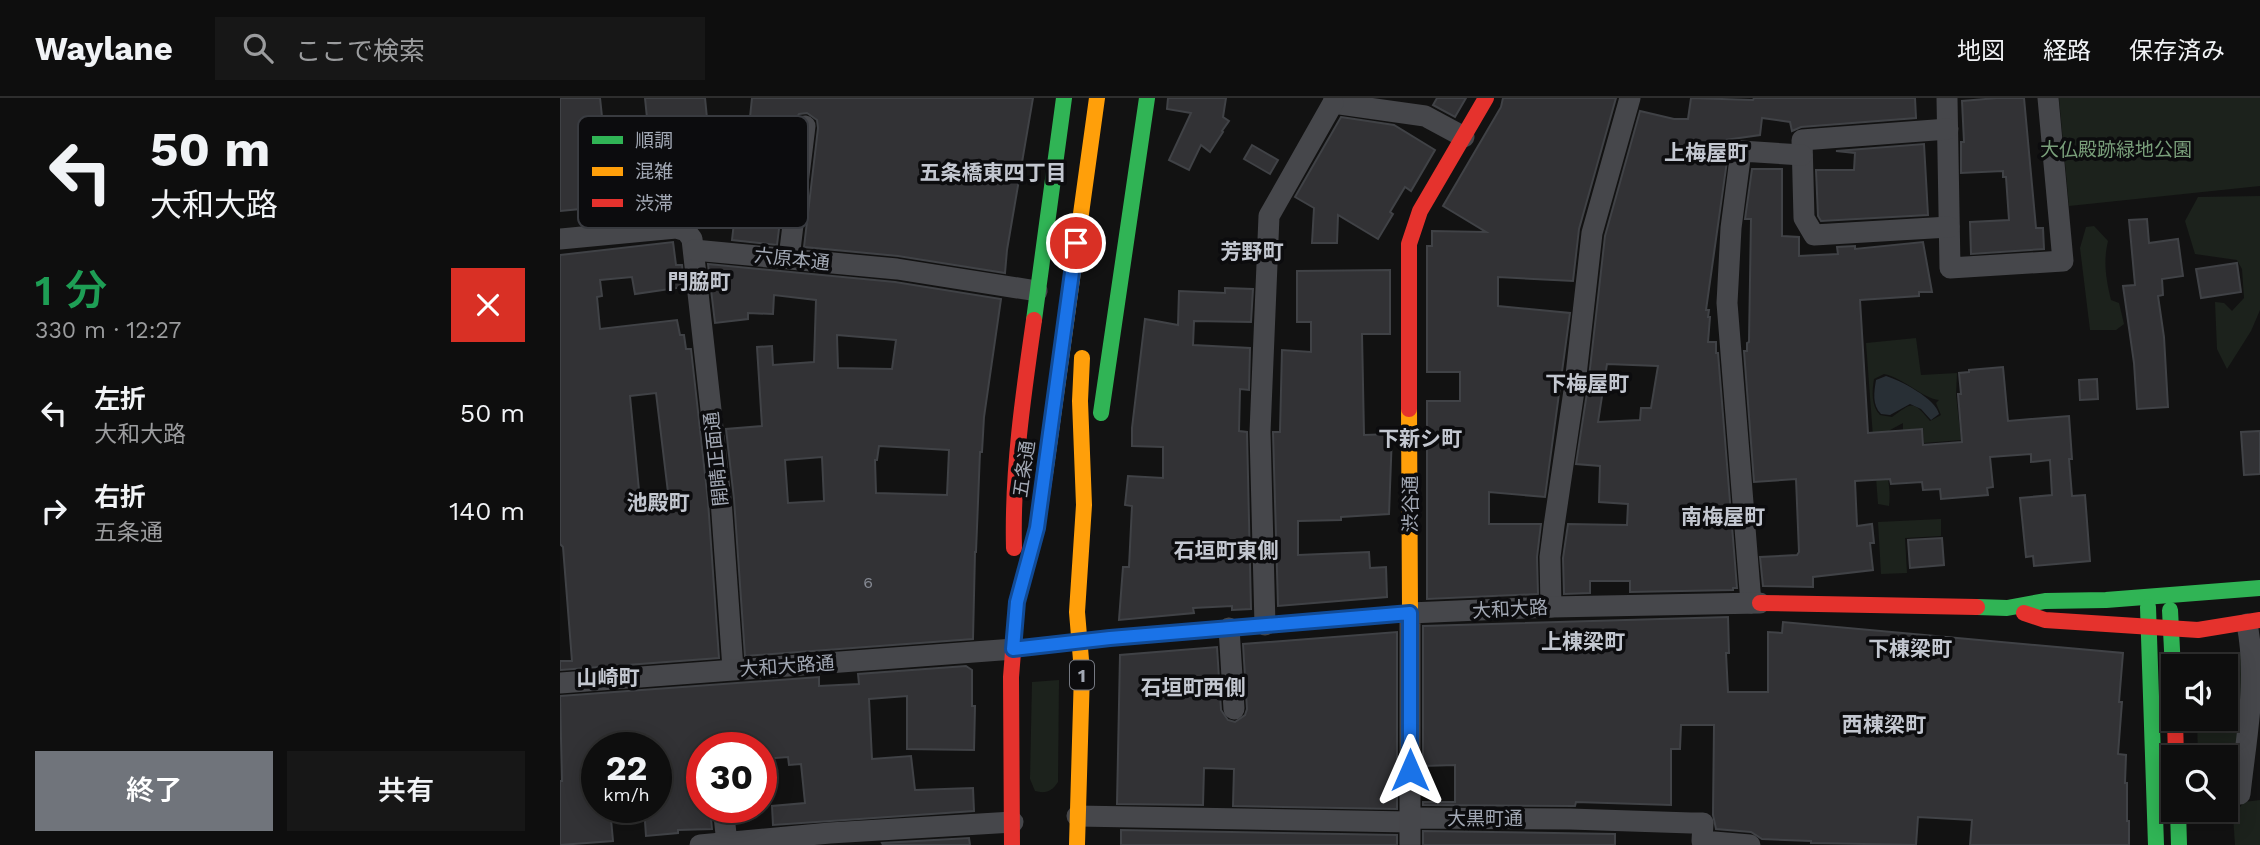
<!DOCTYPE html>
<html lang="ja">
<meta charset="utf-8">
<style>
:root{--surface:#0e0e0e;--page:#171717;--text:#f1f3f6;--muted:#9b9c9e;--line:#2e2e2e;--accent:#70747b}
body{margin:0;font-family:"Work Sans","Noto Sans JP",sans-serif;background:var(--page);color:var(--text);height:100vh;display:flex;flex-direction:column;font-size:26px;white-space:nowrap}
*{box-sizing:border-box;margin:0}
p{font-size:23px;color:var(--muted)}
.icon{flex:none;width:38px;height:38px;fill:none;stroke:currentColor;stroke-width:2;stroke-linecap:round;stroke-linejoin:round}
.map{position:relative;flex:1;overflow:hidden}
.sheet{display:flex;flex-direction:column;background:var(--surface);width:560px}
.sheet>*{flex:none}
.guide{background:#0e0e0e;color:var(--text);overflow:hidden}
.controls{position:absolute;left:1601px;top:556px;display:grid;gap:14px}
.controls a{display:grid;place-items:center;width:77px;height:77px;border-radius:0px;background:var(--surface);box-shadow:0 4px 18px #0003,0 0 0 2px var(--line);font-size:35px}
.speed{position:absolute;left:21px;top:634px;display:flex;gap:14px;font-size:35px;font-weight:700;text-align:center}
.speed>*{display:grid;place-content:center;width:91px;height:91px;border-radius:50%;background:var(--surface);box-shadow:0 4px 18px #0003,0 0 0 2px var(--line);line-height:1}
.speed small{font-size:18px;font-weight:400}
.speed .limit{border:10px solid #d22;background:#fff;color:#111}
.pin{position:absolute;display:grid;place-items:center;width:60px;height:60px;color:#fff;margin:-30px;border:4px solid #fff;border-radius:50%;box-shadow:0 2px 7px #0007}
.me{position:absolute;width:77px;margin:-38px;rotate:0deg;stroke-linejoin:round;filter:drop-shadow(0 0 5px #0008)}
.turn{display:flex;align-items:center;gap:24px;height:147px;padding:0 35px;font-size:32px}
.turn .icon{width:91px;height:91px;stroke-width:2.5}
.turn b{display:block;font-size:49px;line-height:60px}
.round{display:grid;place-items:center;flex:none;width:74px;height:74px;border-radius:0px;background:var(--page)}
.head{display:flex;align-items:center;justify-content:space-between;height:119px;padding:0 35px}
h1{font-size:42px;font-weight:600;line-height:52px;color:#1e9e55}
.primary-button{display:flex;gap:14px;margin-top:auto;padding:14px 35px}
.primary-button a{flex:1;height:80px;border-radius:0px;background:var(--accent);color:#fff;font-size:28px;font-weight:600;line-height:80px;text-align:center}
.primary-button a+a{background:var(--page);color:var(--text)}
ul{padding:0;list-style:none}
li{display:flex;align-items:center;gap:21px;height:98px;padding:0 35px}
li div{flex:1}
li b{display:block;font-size:26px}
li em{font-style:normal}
header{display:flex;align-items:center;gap:42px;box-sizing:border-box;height:98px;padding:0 35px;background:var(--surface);border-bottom:2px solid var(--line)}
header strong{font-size:33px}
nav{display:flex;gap:38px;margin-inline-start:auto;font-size:24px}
.search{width:490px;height:63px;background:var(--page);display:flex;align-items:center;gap:18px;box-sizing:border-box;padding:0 24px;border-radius:0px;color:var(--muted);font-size:26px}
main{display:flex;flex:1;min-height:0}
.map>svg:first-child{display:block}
.green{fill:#1c221c;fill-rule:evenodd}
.water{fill:#282f35}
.building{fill:#323235;stroke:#404246;stroke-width:2;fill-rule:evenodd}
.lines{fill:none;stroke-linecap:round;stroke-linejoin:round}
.street{stroke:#46474b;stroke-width:21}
.fast{stroke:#30b455;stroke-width:16}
.slow{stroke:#ff9f0a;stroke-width:16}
.jam{stroke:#e5322d;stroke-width:16}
.route-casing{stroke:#114b97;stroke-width:18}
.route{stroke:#1a73e8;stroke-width:12}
.labels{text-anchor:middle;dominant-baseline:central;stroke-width:7;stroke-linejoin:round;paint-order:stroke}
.number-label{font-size:16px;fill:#868a94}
.shield{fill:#0c0c0e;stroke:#757982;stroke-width:2}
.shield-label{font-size:18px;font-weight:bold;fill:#a2a8b4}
.park-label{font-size:19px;fill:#799f7a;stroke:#0c0c0e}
.street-label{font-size:19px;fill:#a2a8b4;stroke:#0c0c0e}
.neighbourhood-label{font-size:21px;font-weight:bold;fill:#c3c7d0;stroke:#0c0c0e}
.key{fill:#0c0c0e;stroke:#393b40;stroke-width:2}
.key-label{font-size:19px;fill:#a2a8b4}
</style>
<header>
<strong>Waylane</strong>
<div class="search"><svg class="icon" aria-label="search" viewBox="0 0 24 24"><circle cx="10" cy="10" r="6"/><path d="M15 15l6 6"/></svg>ここで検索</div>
<nav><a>地図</a><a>経路</a><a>保存済み</a></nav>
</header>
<main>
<section class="sheet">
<div class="guide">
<div class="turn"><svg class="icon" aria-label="left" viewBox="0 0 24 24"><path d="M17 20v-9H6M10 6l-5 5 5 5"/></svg><div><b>50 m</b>大和大路</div></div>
</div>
<div class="head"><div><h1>1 分</h1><p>330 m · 12:27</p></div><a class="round" style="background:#d93025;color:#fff"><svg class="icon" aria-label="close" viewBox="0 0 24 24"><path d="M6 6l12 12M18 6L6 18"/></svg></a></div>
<ul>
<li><svg class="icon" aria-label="left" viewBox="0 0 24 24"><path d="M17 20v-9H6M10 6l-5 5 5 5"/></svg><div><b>左折</b><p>大和大路</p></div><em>50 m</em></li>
<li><svg class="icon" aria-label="right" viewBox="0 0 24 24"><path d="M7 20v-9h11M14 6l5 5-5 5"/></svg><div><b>右折</b><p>五条通</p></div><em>140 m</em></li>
</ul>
<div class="primary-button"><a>終了</a><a>共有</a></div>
</section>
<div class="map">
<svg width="1700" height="747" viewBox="0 0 1700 747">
<rect width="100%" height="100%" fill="#121212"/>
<g class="green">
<path d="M1499,0h201v88l-191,20z"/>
<path d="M1700,98v114l-9,21 -24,38 -10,-20 -2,-47 9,1 8,8 12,-13 -2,-29 -5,-9 -42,-6 -10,-33 13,-24z"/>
<path d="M1534,128l14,15c-5,21 -2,38 3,59l8,3 5,21 -8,6h-26l-10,-82 6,-21z"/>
<path d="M1356,240l5,37 36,-2 -1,22 5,45 -37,3 -1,-15 -20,2v-7l-13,7c-12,21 3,52 -1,76l-11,-2 -12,-161zM1324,276c18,3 40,25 55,26l-3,3 5,12 -11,6c-18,-22 -18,-18 -38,-4l-12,-2c-9,-9 -8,-24 -6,-36z"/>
<path d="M1381,421v17l-36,2 2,35 -26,1 -3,-52z"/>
<path d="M1683,554l2,15 -12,118 -7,1v-28h-28l-1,-39h29v-52h-30v-6z"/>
<path d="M499,582l-1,102c-6,9 -12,12 -23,9l-5,-12 2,-97z"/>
<path d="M1700,702v45h-25l-2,-29 11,-14z"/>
</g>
<path class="water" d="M1326,278c14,4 50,23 53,38l-8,6 -10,-11 -11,-5 -20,11 -9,-1c-9,-9 -7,-22 -5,-34z"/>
<g class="building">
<path d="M0,0h40l8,74 44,-4 -7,-70h60l3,30 41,-1 3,-29h281l-26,152 -2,23 -107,-17 -94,-9 14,-119 -1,-8 -10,-7 -8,1 -7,10 -15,121 -45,-5 4,-35h-3l1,-10 -70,7 -1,-4 -62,5v4l-41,4z"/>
<path d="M608,0h58l-3,19 6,4 -7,10 1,1 -13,20 -9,-7 -12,25 -20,-10 22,-47 -24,-4z"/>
<path d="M877,0h29l-11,19 -22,-12z"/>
<path d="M943,0h113l-37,131 -6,52 -75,-4v29l72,7 -25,184 -56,-5v32h52l-4,33 1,37 -111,5v-198h33v-29h-33v-126h5v-15l54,1 -43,-26 58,-99z"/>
<path d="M1131,0l62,2 1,-2h161l1,20 -115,9 -9,4 -2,-9 -28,-4 -2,17 -78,11 1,14 44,1 -21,149h3l-1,7h2l-2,25h8v11h2l19,235h-4v2l-103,2v-11h-40v12l-26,1 -1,-36 5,-34 59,1 1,-21 -29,-2 1,-36 -24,-2 12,-78 17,-150 35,-125 34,8h14zM1047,266l51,2 -7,42h-10l-1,12 -42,2z"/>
<path d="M1437,0h27l12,130h7l1,21 -73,5 -1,-32 39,-2 -3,-43h-3v-6l-42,2v-31h3l-2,-41z"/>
<path d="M781,19l53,8 41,25 -24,41 -6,-4 -15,25 3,2 -15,25 -40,-24 -1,28h-25l2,-35 -19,-11z"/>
<path d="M1364,46l4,71 -107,6 -3,-5 -2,-46h38l1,-17 -19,-2z"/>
<path d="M692,47l26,15 -8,14 -26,-15z"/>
<path d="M1192,71h30v67l17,1v19l39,-2 -1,-7 18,-1v3l68,-7 9,50h-13v4l-59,4 8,133 54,-4 1,16 39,-3 -4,-48h3l-2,-21 10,-1v-2l34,-3 5,54 61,-5 3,43h-3l3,37 13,-1 5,66 -56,5 -1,-10 -7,1 -6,-59 32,-3 -2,-35 -19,2v-8l-41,3 3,30 -6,1 1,7 -47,4 -1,-10 -17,1 -1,-8 -31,2 -1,-5 -35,2 2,45 15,-2 2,19h-4l3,27 -60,7v10l-50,-1 -3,-29 37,-2 2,-3 -3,-73 -42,3 -10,-131h3v-8l2,-1 2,-123h-6z"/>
<path d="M1587,121l2,24 29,-4 5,37 -21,3 1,16 -5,1 6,41 4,70 -31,2 -3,-46 -11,-77 12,-1 -6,-65z"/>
<path d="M113,144l3,23h6l2,22 -49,7 -3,-17 -32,3 2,16 -5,1 3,32 77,-9 3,15h4l2,14h5l17,152 11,157 -159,12v-9h12l-9,-114 -3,-3v-289zM96,295l14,116 -29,2 -11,-115z"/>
<path d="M1677,165l4,29 -40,6 -5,-29z"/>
<path d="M148,166l187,18 106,17 -17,118 -2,35h-2l-4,100h-1l-2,87 -228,17 -11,-157 -8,-70 36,-3 -5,-79 15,-1 1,19 41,-3 2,-62 -42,-5 -1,19 -25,-1v6l-33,4zM277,237l59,5 -4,29 -54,-1zM319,348l70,4 -2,45 -71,-2 -1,-33h2zM262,359l2,44 -36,2 -3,-43z"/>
<path d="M830,172v64h-28l2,101 28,-1 -3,80 -48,3v3l-43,1v34l71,-3 1,16 16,-1 1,30 -109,9 -5,-174h7l2,-82 29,2v-30h-14v-51z"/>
<path d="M665,190l28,1 -2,33 -57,-1 -1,24 57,3 -1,42 -9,-1 -1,42 8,1 4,177 -19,1v-4l-39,2 1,5 -75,7 4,-53h6l3,-61 -7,-1 3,-29 35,2v-31l-31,-1v-18l13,-109 33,6 1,-34 46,2z"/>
<path d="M1537,281l1,20 -18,1 -1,-20z"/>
<path d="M1700,333v43l-16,1 -3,-43z"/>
<path d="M1382,440l2,27 -34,3 -2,-28z"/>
<path d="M1168,519l1,36h-3l2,39h40v-60l14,1 1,-11 340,31 -4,49h3l-4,52 8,1 -1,28h2v38h2v24h-159l2,-25 -54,-3 -2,28 -105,-2v-2l-49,-2 -11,-7 -35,-3 -3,-14 1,-90h-33l-1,24h-9v56l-95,-3 -1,4 -152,-1v-3h32v-37l-32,1v-140z"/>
<path d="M837,534v177l-164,-3 1,-37 -30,-1 -1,37 -86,-1 3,-149 97,-8 4,63 7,10 7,2 10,-7 2,-6 -4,-65z"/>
<path d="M406,568l6,4v36h3l-1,44 -67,-1v-53l-38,3 3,60 39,-3 4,34 58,-2 1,23 -201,14 -1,-19 33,-3 -4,-39 -12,1 -1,-8 -27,2v-12h-59v60h8l2,22 -34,1v3l-32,3 -2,-29h12v-60h-59v62l13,-1 3,33 -53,4v-64h2l-2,-85 259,-19v9l40,-2 -1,-10z"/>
<path d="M561,732l276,5v10h-276z"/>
<path d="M863,733l192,3v11h-192z"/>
<path d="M409,740l1,7h-87l-1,-2z"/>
</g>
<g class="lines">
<g class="street">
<path d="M775,0l-2,5 92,13 39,21"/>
<path d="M1387,0l3,170 113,-7 -15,-163"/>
<path d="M1388,31l-146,11 2,78 10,17 135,-8"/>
<path d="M0,141l116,-11 10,3 6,8 29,261 12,169"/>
<path d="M134,152l203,19 140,22"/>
<path d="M229,160l16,-132"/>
<path d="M1191,505l-24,-300 4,-75 10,-77 61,4"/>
<path d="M991,509l-1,-50 4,-31 21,-142 17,-151 38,-135"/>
<path d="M705,527l-5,-193 9,-216 64,-113"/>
<path d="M669,530l5,81"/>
<path d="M0,585l454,-34"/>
<path d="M1666,697l14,-1c6,-56 18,-114 7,-170"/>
<path d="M163,709l4,36"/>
<path d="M517,718l333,6 5,-4 155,1 121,4h12l-1,18 48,4"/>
<path d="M140,747l130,-12 183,-11"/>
<path d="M850,747v-232l141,-6 209,-4"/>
</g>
<g class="fast">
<path d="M474,222l30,-222"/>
<path d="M541,315l46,-315"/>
<path d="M1417,509l30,1 38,-7 61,-1 154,-12"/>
<path d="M1588,509l8,238"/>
<path d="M1610,512l4,80"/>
<path d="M1618,712l1,35"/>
</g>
<g class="slow">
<path d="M485,376l52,-376"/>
<path d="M454,551l96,-11 300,-25 -1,-204"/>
<path d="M517,747l5,-173 -5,-60 7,-107 -4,-104 2,-43"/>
</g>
<g class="jam">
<path d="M849,311v-165l11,-33 66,-113"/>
<path d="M454,450c-2,-76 9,-152 20,-228"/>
<path d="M1200,505l217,4"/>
<path d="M1464,515l21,7 153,10 62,-10"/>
<path d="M1615,621l1,39"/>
<path d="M452,747l-1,-168 6,-75 20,-73 8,-55"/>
</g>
</g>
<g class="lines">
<g class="route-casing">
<path id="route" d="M516,145l-39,285 -20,74 -4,47 97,-11 300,-25v157"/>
</g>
<use href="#route" class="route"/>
</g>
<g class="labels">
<g class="number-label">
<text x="308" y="484">6</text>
</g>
<rect class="shield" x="510" y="562.5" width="24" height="29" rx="5"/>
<g class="shield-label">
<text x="522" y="577">1</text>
</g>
<g class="park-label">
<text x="1556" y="51">大仏殿跡緑地公園</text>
</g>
<g class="street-label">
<text transform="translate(232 161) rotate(6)">六原本通</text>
<text transform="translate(156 361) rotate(-96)">開睛正面通</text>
<text transform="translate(464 371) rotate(-82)">五条通</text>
<text transform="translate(850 406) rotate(-90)">渋谷通</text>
<text transform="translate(950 511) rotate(-3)">大和大路</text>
<text transform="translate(227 568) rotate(-4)">大和大路通</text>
<text x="925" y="720">大黒町通</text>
</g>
<g class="neighbourhood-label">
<text x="1146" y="54">上梅屋町</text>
<text x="433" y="74">五条橋東四丁目</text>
<text x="692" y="153">芳野町</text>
<text x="139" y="183">門脇町</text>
<text x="1027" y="285">下梅屋町</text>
<text x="860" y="340">下新シ町</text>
<text x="98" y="404">池殿町</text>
<text x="1163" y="418">南梅屋町</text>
<text x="666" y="452">石垣町東側</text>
<text x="1023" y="543">上棟梁町</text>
<text x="1350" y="550">下棟梁町</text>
<text x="48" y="579">山崎町</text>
<text x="633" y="589">石垣町西側</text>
<text x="1324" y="626">西棟梁町</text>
</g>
</g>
<rect x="18" y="18" width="230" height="112" rx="10" class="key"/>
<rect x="32" y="38" width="31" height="8" fill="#30b455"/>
<rect x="32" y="69" width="31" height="9" fill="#ff9f0a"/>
<rect x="32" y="101" width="31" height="8" fill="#e5322d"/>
<g class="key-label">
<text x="75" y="49">順調</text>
<text x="75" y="80">混雑</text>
<text x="75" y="112">渋滞</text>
</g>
</svg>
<div class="controls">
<a><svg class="icon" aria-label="sound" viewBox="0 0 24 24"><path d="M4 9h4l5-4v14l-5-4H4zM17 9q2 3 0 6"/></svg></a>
<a><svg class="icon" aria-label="search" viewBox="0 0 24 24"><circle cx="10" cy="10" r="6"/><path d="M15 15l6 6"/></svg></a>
</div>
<div class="speed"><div>22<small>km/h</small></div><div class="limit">30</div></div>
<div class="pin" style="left:516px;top:145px;background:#d93025"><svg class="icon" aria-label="arrive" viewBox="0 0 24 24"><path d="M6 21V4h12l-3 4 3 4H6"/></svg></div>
<svg class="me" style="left:850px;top:672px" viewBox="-20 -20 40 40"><path d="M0-17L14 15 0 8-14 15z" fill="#1a73e8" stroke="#fff" stroke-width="4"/></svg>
</div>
</main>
